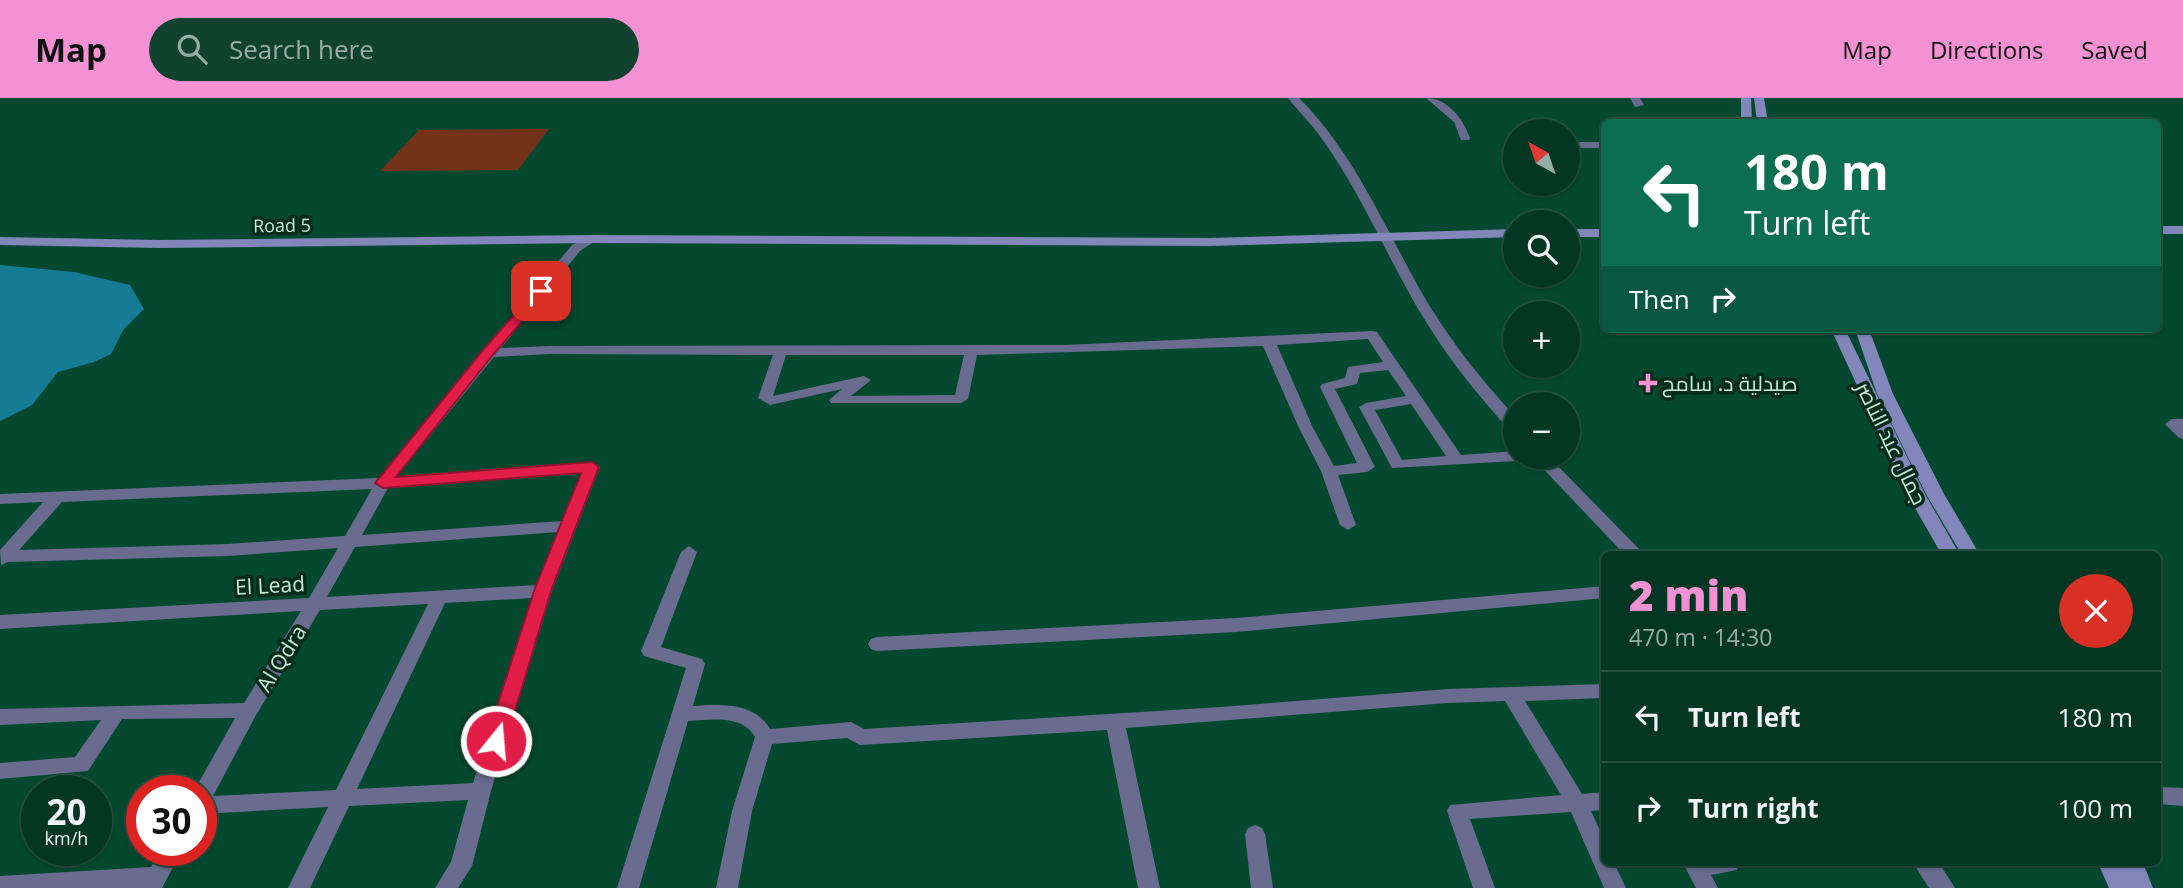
<!DOCTYPE html>
<meta charset="utf-8">
<style>
:root{--surface:#033723;--page:#114230;--text:#f1f3f6;--muted:#97aca6;--line:#245141;--accent:#f491d3}
body{margin:0;font-family:"Open Sans",Cairo,sans-serif;background:var(--page);color:var(--text);height:100vh;display:flex;flex-direction:column;font-size:26px;white-space:nowrap}
*{box-sizing:border-box;margin:0}
p{font-size:23px;color:var(--muted)}
.icon{flex:none;width:38px;height:38px;fill:none;stroke:currentColor;stroke-width:2;stroke-linecap:round;stroke-linejoin:round}
.map{position:relative;flex:1;overflow:hidden}
.sheet{position:absolute;left:1601px;top:453px;width:560px;height:315px;display:flex;flex-direction:column;background:var(--surface);border-radius:10px;box-shadow:0 2px 5px #0004,0 0 0 2px var(--line)}
.sheet>*{flex:none}
.top-card{position:absolute;left:1601px;top:21px;width:560px;height:214px;border-radius:10px;box-shadow:0 2px 5px #0004,0 0 0 2px var(--line);background:#0b6e4f;color:#fff;overflow:hidden}
.needle{width:46px;rotate:320deg}
.buttons{position:absolute;left:1503px;top:21px;display:grid;gap:14px}
.buttons a{display:grid;place-items:center;width:77px;height:77px;border-radius:50%;background:var(--surface);box-shadow:0 2px 5px #0004,0 0 0 2px var(--line);font-size:35px}
.speed{position:absolute;left:21px;top:677px;display:flex;gap:14px;font-size:35px;font-weight:700;text-align:center}
.speed>*{display:grid;place-content:center;width:91px;height:91px;border-radius:50%;background:var(--surface);box-shadow:0 2px 5px #0004,0 0 0 2px var(--line);line-height:1}
.speed small{font-size:18px;font-weight:400}
.speed .limit{border:10px solid #d22;background:#fff;color:#111}
.pin{position:absolute;display:grid;place-items:center;width:60px;height:60px;color:#fff;margin:-30px;border-radius:14px;box-shadow:0 4px 10px #0006}
.me{position:absolute;width:77px;margin:-38px;rotate:17deg;stroke-linejoin:round;filter:drop-shadow(0 0 5px #0008)}
.turn{display:flex;align-items:center;gap:24px;height:147px;padding:0 28px;font-size:32px}
.turn .icon{width:91px;height:91px;stroke-width:2.5}
.turn b{display:block;font-size:49px;line-height:60px}
.then{display:flex;align-items:center;height:66px;padding:0 28px;background:#0003;gap:14px;font-size:26px}
.round{display:grid;place-items:center;flex:none;width:74px;height:74px;border-radius:37px;background:var(--page)}
.headline{display:flex;align-items:center;justify-content:space-between;height:119px;padding:0 28px}
h1{font-size:42px;font-weight:800;line-height:52px;color:var(--accent)}
ul{padding:0;list-style:none}
li{display:flex;align-items:center;gap:21px;height:91px;padding:0 28px;border-top:2px solid var(--line)}
li div{flex:1}
li b{display:block;font-size:26px}
li em{font-style:normal}
header{display:flex;align-items:center;gap:42px;box-sizing:border-box;height:98px;padding:0 35px;background:var(--accent);color:#111}
header strong{font-size:33px}
nav{display:flex;gap:38px;margin-inline-start:auto;font-size:24px}
.search{width:490px;height:63px;background:var(--page);display:flex;align-items:center;gap:18px;box-sizing:border-box;padding:0 24px;border-radius:38px;color:var(--muted);font-size:26px}
.map>svg:first-child{display:block}
.green{fill:#743318}
.water{fill:#167b95}
.lines{fill:none;stroke-linecap:round;stroke-linejoin:round}
.minor{fill:#696c8e;fill-rule:evenodd}
.tertiary{fill:#696c8e;fill-rule:evenodd}
.secondary{fill:#8286bb;fill-rule:evenodd}
.route{fill:#e11d48;stroke:#92132f;stroke-width:2}
.poi-dot{fill:#f491d3;stroke:#082b1c;stroke-width:2.5}
.labels{text-anchor:middle;dominant-baseline:central;stroke-width:7;stroke-linejoin:round;paint-order:stroke}
.far-street-label{font-size:18px;fill:#c6ebd7;stroke:#082b1c}
.poi-label{font-size:21px;fill:#c6ebd7;stroke:#082b1c;text-anchor:start}
.street-label{font-size:21px;fill:#c6ebd7;stroke:#082b1c}
</style>
<header>
<strong>Map</strong>
<div class="search"><svg class="icon" aria-label="search" viewBox="0 0 24 24"><circle cx="10" cy="10" r="6"/><path d="M15 15l6 6"/></svg>Search here</div>
<nav><a>Map</a><a>Directions</a><a>Saved</a></nav>
</header>
<div class="map">
<svg width="2183" height="790" viewBox="0 0 2183 790">
<rect width="100%" height="100%" fill="#04492f"/>
<path class="green" d="M549,31l-31,41 -138,1 39,-41z"/>
<path class="water" d="M0,167l74,7 56,13 14,24 -20,20 -13,25 -17,8 -36,10 -26,33 -32,16z"/>
<g class="lines">
<g class="minor">
<path d="M1426,0c22,0 37,21 44,40l-1,2h-8l-7,-18z"/>
<path d="M1630,0h10l4,7 -9,2z"/>
<rect x="1568" y="44" width="37" height="6"/>
<path d="M592,137l6,4 -18,12 -79,97 49,-2 514,-1 308,-14 5,1 84,123 55,-4v6h7l-7,4 -124,7 -33,-61 7,-4 40,-7 -18,-26 -28,3 -3,11 -22,5 40,78 -8,5 -29,3 18,50 -8,5 -8,-5 -19,-54 -22,-43 -36,-82 -286,9 -9,44 -7,4h-130l-2,-3 13,-11 -72,16 -12,-7 15,-43 -223,-1 -56,3 -98,120 196,-15 8,5 -48,124 -61,200 -19,75 -14,22h-23l16,-26 17,-62 -119,6 -39,82h-22l40,-81 -127,7v-23h-7l41,-73 -113,1 -34,52 -88,8v-16l75,-6 26,-37 -101,5v-16l244,-6 57,-92 -301,18v-14l309,-17 29,-50 -110,8 -220,6 -7,3 -1,-15 43,-48 -43,2v-10l379,-16 193,-233zM1368,241l15,23 -35,5 -3,11 -23,6 -2,3 37,76 -23,3 -21,-38 -36,-83zM786,257h178l-9,40 -104,1 20,-16 -7,-4 -91,20zM1411,306l35,52 -44,4 -27,-50zM582,375l-19,48 -201,14 26,-47zM372,391l-27,47 -117,8 -209,6 43,-48zM558,434l-21,53 -210,12 28,-50zM532,500l-59,185 -116,6 88,-186zM428,506l-92,186 -123,6 43,-81 64,-105z"/>
<path d="M2172,321h11v20l-5,-2 -13,-13z"/>
<path d="M689,448l8,6 -36,95 41,12 3,5 -12,42c27,-2 62,-4 77,23l81,-7 13,7 357,-22 227,-18 157,-5v14l-80,3 57,93 23,-2v18l-14,1 14,31v21h9l12,25h-22l-33,-76 -101,7 25,69h-22l-26,-77 3,-6 111,-10 -56,-94 -57,2 -322,25 34,160h-22l-31,-158 -247,15 -13,-7 -75,6 -20,67 -14,77h-22l16,-77 23,-74c-13,-23 -44,-17 -67,-16l-49,167h-22l69,-220 -42,-12 -3,-5 40,-99z"/>
<path d="M1605,488v12l-369,34 -359,19 -6,-2 -3,-5 3,-5 6,-2 359,-19z"/>
<path d="M2158,689l25,1v18l-25,-2z"/>
<path d="M1255,727l7,3 3,6 8,54h-22l-6,-54 3,-6z"/>
<path d="M161,752h21l-20,38h-162v-12l151,-9z"/>
<path d="M1687,765h53l-3,7 -26,5 7,13h-22l-11,-21z"/>
</g>
<g class="tertiary">
<path d="M1288,0h11c54,54 84,125 120,190 27,47 59,89 97,129v15l-6,-1c-30,-34 -58,-67 -82,-106 -38,-60 -64,-128 -106,-186 -10,-15 -23,-27 -34,-41z"/>
<path d="M1532,359h17l96,98h-20z"/>
<path d="M1913,765h26l16,25h-26z"/>
</g>
<g class="secondary">
<path d="M1741,0h10l1,24h-11z"/>
<path d="M1754,0h10l4,24h-11z"/>
<rect x="2158" y="128" width="25" height="8"/>
<path d="M1516,131v8l-307,9 -617,-3 -433,5 -159,-3v-8l159,3 433,-5 617,3z"/>
<rect x="1568" y="131" width="37" height="8"/>
<path d="M1831,231h14l80,165 35,61h-18l-35,-61z"/>
<path d="M1855,231h14l24,65 51,100 36,61h-18l-36,-61 -49,-100z"/>
<path d="M2098,765h45l10,25h-44z"/>
</g>
</g>
<path class="route" d="M541,190l5,1v5l-54,62 -96,121 196,-15 7,5 -48,124 -45,150 -3,5 -7,3 -7,-3 -3,-5 48,-150 47,-118 -198,15 -8,-5 108,-133 54,-61z"/>
<path class="poi-dot" d="M1644.5 274.5h7v7h7v7h-7v7h-7v-7h-7v-7h7z"/>
<g class="labels">
<g class="far-street-label">
<text transform="translate(282 127) rotate(-1)">Road 5</text>
</g>
<g class="poi-label">
<text x="1662" y="285">صيدلية د. سامح</text>
</g>
<g class="street-label">
<text transform="translate(1892 345) rotate(64)">جمال عبد الناصر</text>
<text transform="translate(270 487) rotate(-3)">El Lead</text>
<text transform="translate(281 560) rotate(-58)">Al Qdra</text>
</g>
</g>
</svg>
<div class="buttons">
<a><svg class="needle" viewBox="-14 -14 28 28"><path d="M0-13l5 13h-10z" fill="#e53935"/><path d="M0 13l5-13h-10z" fill="#97aca6"/></svg></a>
<a><svg class="icon" aria-label="search" viewBox="0 0 24 24"><circle cx="10" cy="10" r="6"/><path d="M15 15l6 6"/></svg></a>
<a>+</a>
<a>−</a>
</div>
<div class="speed"><div>20<small>km/h</small></div><div class="limit">30</div></div>
<div class="pin" style="left:541px;top:193px;background:#d93025"><svg class="icon" aria-label="arrive" viewBox="0 0 24 24"><path d="M6 21V4h12l-3 4 3 4H6"/></svg></div>
<svg class="me" style="left:496px;top:643px" viewBox="-20 -20 40 40"><circle r="17" fill="#e11d48" stroke="#fff" stroke-width="3"/><path d="M0-11L8 9 0 5-8 9z" fill="#fff"/></svg>
<div class="top-card">
<div class="turn"><svg class="icon" aria-label="left" viewBox="0 0 24 24"><path d="M17 20v-9H6M10 6l-5 5 5 5"/></svg><div><b>180 m</b>Turn left</div></div>
<div class="then">Then<svg class="icon" aria-label="right" viewBox="0 0 24 24"><path d="M7 20v-9h11M14 6l5 5-5 5"/></svg></div>
</div>
<section class="sheet">
<div class="headline"><div><h1>2 min</h1><p>470 m · 14:30</p></div><a class="round" style="background:#d93025;color:#fff"><svg class="icon" aria-label="close" viewBox="0 0 24 24"><path d="M6 6l12 12M18 6L6 18"/></svg></a></div>
<ul>
<li><svg class="icon" aria-label="left" viewBox="0 0 24 24"><path d="M17 20v-9H6M10 6l-5 5 5 5"/></svg><div><b>Turn left</b></div><em>180 m</em></li>
<li><svg class="icon" aria-label="right" viewBox="0 0 24 24"><path d="M7 20v-9h11M14 6l5 5-5 5"/></svg><div><b>Turn right</b></div><em>100 m</em></li>
</ul>
</section>
</div>
